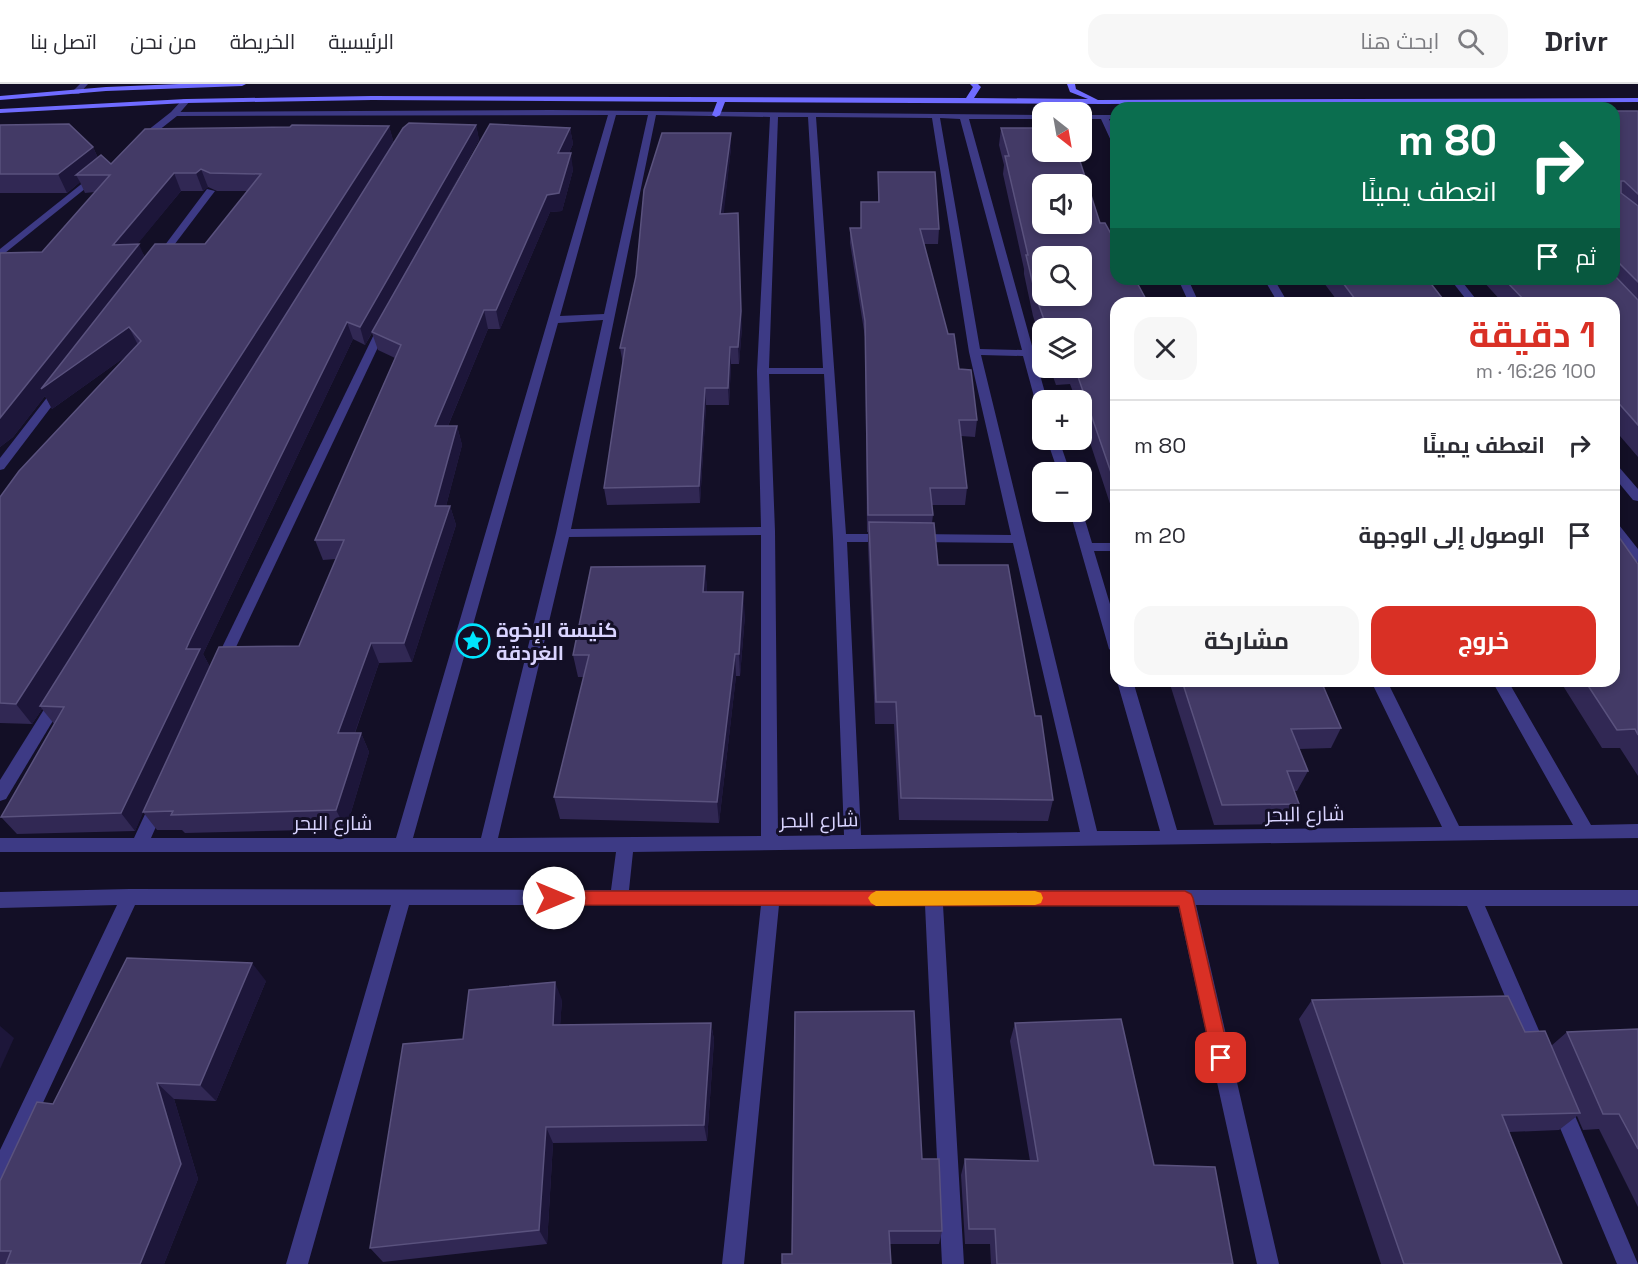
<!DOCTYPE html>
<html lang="ar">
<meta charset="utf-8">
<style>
:root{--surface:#fff;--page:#f7f7f7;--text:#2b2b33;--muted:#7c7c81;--line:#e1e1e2;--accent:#d93025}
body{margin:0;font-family:"Space Grotesk",Cairo,sans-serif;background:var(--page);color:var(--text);direction:rtl;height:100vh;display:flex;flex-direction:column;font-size:22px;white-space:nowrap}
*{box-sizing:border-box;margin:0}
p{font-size:20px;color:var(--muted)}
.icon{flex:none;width:33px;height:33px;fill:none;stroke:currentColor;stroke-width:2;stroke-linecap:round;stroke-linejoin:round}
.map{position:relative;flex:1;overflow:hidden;direction:ltr}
.sheet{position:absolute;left:1110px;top:213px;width:510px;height:390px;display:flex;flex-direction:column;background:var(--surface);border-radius:18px;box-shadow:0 3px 9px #0003;direction:rtl}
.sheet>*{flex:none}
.hud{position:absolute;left:1110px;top:18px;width:510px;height:183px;border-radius:18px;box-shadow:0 3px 9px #0003;direction:rtl;background:#0b6e4f;color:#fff;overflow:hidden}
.needle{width:39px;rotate:149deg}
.buttons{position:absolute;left:1032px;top:18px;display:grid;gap:12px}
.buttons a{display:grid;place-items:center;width:60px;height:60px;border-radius:12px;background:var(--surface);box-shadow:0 3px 9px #0003;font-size:30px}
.pin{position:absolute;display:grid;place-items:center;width:51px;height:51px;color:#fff;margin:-26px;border-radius:12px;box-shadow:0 3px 9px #0006}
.me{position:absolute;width:66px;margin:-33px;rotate:90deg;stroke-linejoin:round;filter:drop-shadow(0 0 4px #0008)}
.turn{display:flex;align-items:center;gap:21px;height:126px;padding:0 24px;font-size:27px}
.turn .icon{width:78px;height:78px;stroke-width:2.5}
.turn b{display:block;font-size:42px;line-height:51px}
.then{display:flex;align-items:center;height:57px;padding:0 24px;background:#0003;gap:12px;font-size:22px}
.round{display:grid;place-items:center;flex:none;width:63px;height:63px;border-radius:18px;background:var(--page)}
.summary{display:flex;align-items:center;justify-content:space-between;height:102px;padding:0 24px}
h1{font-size:36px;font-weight:700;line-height:45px;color:var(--accent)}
.button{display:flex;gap:12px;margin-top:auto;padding:12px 24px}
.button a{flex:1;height:69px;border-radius:18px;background:var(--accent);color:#fff;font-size:24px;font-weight:700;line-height:69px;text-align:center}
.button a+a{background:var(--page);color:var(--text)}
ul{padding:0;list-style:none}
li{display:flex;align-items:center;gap:18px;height:90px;padding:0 24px;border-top:2px solid var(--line)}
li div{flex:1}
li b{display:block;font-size:22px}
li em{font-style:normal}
header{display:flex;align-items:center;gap:36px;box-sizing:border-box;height:84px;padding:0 30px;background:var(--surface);border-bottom:2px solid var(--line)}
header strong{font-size:28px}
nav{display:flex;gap:33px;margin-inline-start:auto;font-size:21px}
.search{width:420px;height:54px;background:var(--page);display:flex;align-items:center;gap:15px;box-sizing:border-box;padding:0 21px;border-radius:18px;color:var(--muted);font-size:22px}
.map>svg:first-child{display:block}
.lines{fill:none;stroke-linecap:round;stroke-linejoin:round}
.service{fill:#3d3a85;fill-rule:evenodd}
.minor{fill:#3d3a85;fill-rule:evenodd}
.tertiary{fill:#3d3a85;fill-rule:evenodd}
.secondary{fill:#6f6bff;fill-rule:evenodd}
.wall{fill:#312854;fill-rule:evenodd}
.shaded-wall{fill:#1d163a}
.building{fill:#433a66;stroke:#5a527e;stroke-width:1.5;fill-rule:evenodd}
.route{fill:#d93025;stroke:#8d1f18;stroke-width:1.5}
.slow{fill:#f59e0b}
.labels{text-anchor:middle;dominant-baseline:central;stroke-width:6;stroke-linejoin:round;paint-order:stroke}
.poi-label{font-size:20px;font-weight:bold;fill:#d9d4ff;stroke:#130f26;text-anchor:start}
.street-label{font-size:20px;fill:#d9d4ff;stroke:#130f26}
</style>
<header>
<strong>Drivr</strong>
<div class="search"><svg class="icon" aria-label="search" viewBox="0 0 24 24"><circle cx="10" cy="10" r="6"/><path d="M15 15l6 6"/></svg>ابحث هنا</div>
<nav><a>الرئيسية</a><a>الخريطة</a><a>من نحن</a><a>اتصل بنا</a></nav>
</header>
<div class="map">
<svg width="1638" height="1180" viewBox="0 0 1638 1180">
<rect width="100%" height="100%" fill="#130f26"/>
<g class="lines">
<path class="service" d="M80,0h8l-9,10h-6l-1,-2z"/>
<g class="minor">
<path d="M551,26l491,5v4h-73l78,281h-5v7l-6,-3 -13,-48 -42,-1 116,476h63l-43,-150h16l44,149 265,-3 -71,-146h16l72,145 114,-1 -81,-144h16l83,144 47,-1v14l-1005,14 -4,38h1009v16h-153l62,143 -3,7 -7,2 -7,-2 -63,-150 -271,-1 83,359h-22l-79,-359h-235l21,359h-22l-17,-359h-146l-35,359h-22l39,-359h-352l-101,359h-22l105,-359h-256l-128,275 -7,4v-34l117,-245 -117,3v-16l130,-3 481,1 5,-38h-616v-14h134l18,-39 6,-2 6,2 2,5 -15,34h245l212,-723 -434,1 -4,-2 4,-2zM616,31h32l-44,199 -44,2zM656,31l114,2 -13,254 4,156 -190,2zM778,33h30l15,251h-54zM816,33l116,1 37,234 42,183 -96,-1 -7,4 7,4 98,1 67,289 -219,3 -14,-293h41l7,-4 -7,-4h-42zM940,34l20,1 62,231 -42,-1zM603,236l-47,213 -75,305h-68l145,-515zM769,290h55l9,164 11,297 -66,1 -3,-305zM761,451v301l-263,2 71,-301z"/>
<path d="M1082,31h34v4h-7l7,15v12l-4,-3 -11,-24h-19z"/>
<path d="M207,105l8,2 -53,70h-6v-4z"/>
<path d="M1178,195h10l11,24h-10z"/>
<path d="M1264,195h10l14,24h-10z"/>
<path d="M1450,195h10l19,24h-10z"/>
<path d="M384,237l5,3 -161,340 -2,4h-10l-2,-4 165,-340z"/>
<path d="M60,301l4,1v4l-60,79 -4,1v-12l56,-72z"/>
<path d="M1047,356h12l11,32h-12z"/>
<path d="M1614,381l4,1 20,23v12l-5,-1 -19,-23z"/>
<path d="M1082,426l10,33h24v8h-22l22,73v30l-7,-5 -39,-137z"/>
<path d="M1614,440l5,1 19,24v13l-5,-1 -19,-24z"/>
<path d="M58,609l5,2 3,4 -60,100 -6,2v-21l53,-85z"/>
<path d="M1560,1010l7,3 71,167h-21l-67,-160 3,-7z"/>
</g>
<g class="tertiary">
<path d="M183,15l7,2 -13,15 -33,26h-6v-4l33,-26z"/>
<path d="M94,90l7,2 -101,81v-8z"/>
</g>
<g class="secondary">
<path d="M179,0h67l-4,2 -136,5 -106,9v-4l106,-9z"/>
<path d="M970,0h8l3,3 -7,11 114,1 -18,-7 -3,-8h8l1,5 22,11 540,-2v4l-535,2 -378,-2 -5,13 -4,2 -4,-2 5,-13 -345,-2 -186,3 -186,10v-4l186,-10 186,-3 594,2 7,-11z"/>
</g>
</g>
<g class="wall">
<path d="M1614,27h24v346l-24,-28v-126h-111l-22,-24h133z"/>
<path d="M0,41l93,22 5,11 13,6 278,-38 5,18 82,-19 3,15 -76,138 167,-150 3,16 -4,9 4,17 -11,41 -12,1 -50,117h-12l-40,97h9l5,19 -16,61h4l6,19 -44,137 -33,1 -24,70h6l8,19 -23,77 -161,4 -3,-3h-25l-14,-18 -8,19 -118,3 -16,-17 54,-92 -13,-16 -10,15 -32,-1v-226l129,-143 -77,55 -7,-13 -32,41 -13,10v-194l42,-1 53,-60 -10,1 -5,-11 -13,11h-67zM208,103l9,4h30l-42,53 -60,13 -8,-13 44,-53h22zM372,249l6,17 17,8 -80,182 8,20 13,-1 -37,87 -89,21 -7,-13 150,-315 12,6z"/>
<path d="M1001,44l115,175v219l-34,-104v-18h-6l-6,-16 -14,1 -6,-17h32v-40h-40v16l-9,-28 -9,-42v-5l-21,-95 1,-9 -5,-20z"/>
<path d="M731,49v15l-8,66 19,113 -3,37h-8l-2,41h-23l-6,98 -93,2 -3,-17 19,-124 -3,-16z"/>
<path d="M878,88l61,57 -1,15h-14l24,90 29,86 -2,17 -14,-1 6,52 -2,17h-33l1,10 -1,8 6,42 97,151 18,84 -5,21 -149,-1 -5,-96h-19l-7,-180v-12h-1l-2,-195 -15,-94v-15h11l17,-26z"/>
<path d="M1321,195h111v6l14,18h-107z"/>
<path d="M1638,480v212l-18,-28h-18l-42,-67h54z"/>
<path d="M705,482l2,26 38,23 -5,61h-4l-17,147 -159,-4 -6,-22 30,-120h-6l-5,-22z"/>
<path d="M1169,597h152l20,47 -10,20 -32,1 9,22 -11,20h-3l5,13 -10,20 -75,1z"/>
<path d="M266,897l-50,120 -42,-2 24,80 -34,85h-164v-83z"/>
<path d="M562,916l-2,25 151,-2 3,17 -7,101 -154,2 -6,101 -164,18 -13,-14 93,-209z"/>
<path d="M1312,916l213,32 26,14 16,-14 71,-3v178l-39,-78 -16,1 -6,-14 -18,14 -50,2 53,132h-181l-82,-245z"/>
<path d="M1015,939l139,142 79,99h-242l-1,-20h-25l-4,-69 4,-16 65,2 -20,-120z"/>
<path d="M922,1075l20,72 -3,13h-50l-97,10z"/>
</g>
<g class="shaded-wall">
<path d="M476,41l3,15 -114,205 -5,-18z"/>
<path d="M389,42l5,18 -354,562 2,3 -10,15 -16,-20z"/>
<path d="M570,44l3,16 -12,26 -3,-17z"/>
<path d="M731,49v15l-9,82 -2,-16z"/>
<path d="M93,63l8,18 -25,10 4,7 -13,11 -9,-19z"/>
<path d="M571,69l2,17 -11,41 -12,1 -50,117 -4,-19 51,-115z"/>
<path d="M201,85l7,18 -5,4 -7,-18z"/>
<path d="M174,89l7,18 -59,72 -9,-18z"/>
<path d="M738,129l4,114 -3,37 -1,-17z"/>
<path d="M139,160l8,19 -18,64 10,20 -87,62 -7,-13 -32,41 -13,10v-29z"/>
<path d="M484,226l4,19 -48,116 -5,-19z"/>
<path d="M347,238l6,17 -150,315 7,13 -75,164 -14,-18 65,-164z"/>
<path d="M730,263l1,17 -2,41 -1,-17z"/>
<path d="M705,304l1,17 -6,98 -1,-17z"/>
<path d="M457,342l5,19 -21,80 -6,-19z"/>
<path d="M450,422l6,19 -44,137 -8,-19z"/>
<path d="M705,482l2,22 -2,26 -2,-22z"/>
<path d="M743,508l2,23 -5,61 -1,-22z"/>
<path d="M371,559l8,20 -31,89 -10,-19z"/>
<path d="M735,570l1,22 -17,147 -2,-21z"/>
<path d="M361,649l8,19 -23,77 -10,-19z"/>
<path d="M252,879l14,18 -50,120 -16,-16z"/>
<path d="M555,898l7,18 -3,42 -6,-17z"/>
<path d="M711,939l3,17 -7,101 -3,-16z"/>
<path d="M0,942l14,12 -14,31z"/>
<path d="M157,999l17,16 24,80 -34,85h-24z"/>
<path d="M546,1043l7,16 -6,101 -8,-14z"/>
</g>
<g class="building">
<path d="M1614,27h24v83l-14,-13h-3v12l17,13v76l-21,-21h-3z"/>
<path d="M409,39l67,2 -116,202 -13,-5 -157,318 -4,9h14l-79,164 -120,4 63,-110 -24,-1 363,-578z"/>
<path d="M69,40l24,23 -35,27h-58v-49z"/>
<path d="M490,40l80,4 -12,25h13l-12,40 -12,2 -51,115h-12l-49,116h22l-22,80h15l-46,137h-33l-33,90h23l-25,77 -165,5 2,-4 -30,1 76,-165 80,-1 45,-106h-29l86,-195 -29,-13z"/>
<path d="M292,41l97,1 -373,578 -16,-1v-206l19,-26 122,-130 -12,-14 -88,62 114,-145h50l56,-70 -51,-1 -9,-4 -5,4h-22l-61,72 26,-1 -139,174v-165l42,-1 68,-77h-34l25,-20 10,9 34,-35 145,-2z"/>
<path d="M1001,44h41v24h35l23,71h5l11,20v36h19l13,24h-32v184l-41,-119h7v-40h-35l-11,-31 -10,-42h2l-23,-99h4zM1042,100h40v40h-40zM1042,172h40v40h-40z"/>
<path d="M662,49h69l-11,81 18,-1 3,98 -3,36h-8l-2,41h-23l-6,98 -95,2 21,-140h-5l16,-72 8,-86z"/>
<path d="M878,88h57l4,57h-19l28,105h6l5,35 12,1 6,50h-18l8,68h-37l3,27h-65l-3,-194 -15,-93h11v-26h18z"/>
<path d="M1614,191l24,25v125l-24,-27v-95h-87l-23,-24h110z"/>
<path d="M1340,195h92v6l14,18h-88z"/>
<path d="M869,438l65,1 4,42h70l27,151h6l12,84 -152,-2 -5,-96h-20z"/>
<path d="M1614,446l24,34v171l-3,-6 -18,1 -32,-49h29z"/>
<path d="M705,482l-2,26h40l-4,62h-4l-18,148 -163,-5 35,-142h-16l18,-88z"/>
<path d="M1182,597h139l20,47 -50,1 17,42h-21l12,33 -77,1z"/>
<path d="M127,874l125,5 -52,122 -43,-2 24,81 -41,100h-134l5,-13h-11v-70l37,-79 16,2z"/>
<path d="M555,898l-2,43 158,-2 -7,102 -158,2 -7,103 -169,18 33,-204 60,-5 6,-49z"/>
<path d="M1508,912l17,36 20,-1 35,82 -78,2 60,149h-158l-92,-264z"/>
<path d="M914,927l8,148h17l3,72h-53l2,33h-109v-10h10l3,-242z"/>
<path d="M1121,935l33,146 61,2 18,97h-236l-2,-35h-26l-4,-70 73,2 -23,-138z"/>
<path d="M1638,945v120l-19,-35h-16l-36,-82z"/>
</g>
<path class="route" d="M554,807h631l6,3 2,4 37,160 -2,7 -7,2 -6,-2 -3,-7 -33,-152 -625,-1 -6,-2 -2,-5 2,-5z"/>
<path class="slow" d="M876,807h159l6,2 2,5 -2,5 -6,2 -159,1 -5,-3 -3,-5 3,-4z"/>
<defs>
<g id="sight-ring" transform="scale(1.725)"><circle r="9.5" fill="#130f26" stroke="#00e5ff" stroke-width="1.5"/><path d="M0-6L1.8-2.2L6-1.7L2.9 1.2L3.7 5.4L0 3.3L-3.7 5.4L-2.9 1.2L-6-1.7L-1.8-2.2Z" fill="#00e5ff"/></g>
</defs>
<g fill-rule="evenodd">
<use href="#sight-ring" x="473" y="557"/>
</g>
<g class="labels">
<g class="poi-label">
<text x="496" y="546">كنيسة الإخوة<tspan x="496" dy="23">الغردقة</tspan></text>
</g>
<g class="street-label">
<text transform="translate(1305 730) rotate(-1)">شارع البحر</text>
<text transform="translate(819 736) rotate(-1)">شارع البحر</text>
<text x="333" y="739">شارع البحر</text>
</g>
</g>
</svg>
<div class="buttons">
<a><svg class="needle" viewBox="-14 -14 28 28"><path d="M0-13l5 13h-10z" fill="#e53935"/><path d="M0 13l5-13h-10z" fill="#7c7c81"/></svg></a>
<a><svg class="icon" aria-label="sound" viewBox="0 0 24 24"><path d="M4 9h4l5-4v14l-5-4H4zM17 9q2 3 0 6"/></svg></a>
<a><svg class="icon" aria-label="search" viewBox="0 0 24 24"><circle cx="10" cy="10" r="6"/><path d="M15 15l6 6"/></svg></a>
<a><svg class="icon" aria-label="layers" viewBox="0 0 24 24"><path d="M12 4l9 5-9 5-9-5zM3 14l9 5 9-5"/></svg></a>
<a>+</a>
<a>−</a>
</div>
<div class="pin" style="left:1221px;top:974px;background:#d93025"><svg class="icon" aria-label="arrive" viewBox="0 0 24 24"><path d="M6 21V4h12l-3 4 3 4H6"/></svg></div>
<svg class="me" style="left:554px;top:814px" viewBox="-20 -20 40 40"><circle r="19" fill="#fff"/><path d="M0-13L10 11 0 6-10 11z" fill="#d93025"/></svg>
<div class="hud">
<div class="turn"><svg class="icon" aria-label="right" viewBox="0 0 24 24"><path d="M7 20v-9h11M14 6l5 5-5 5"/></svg><div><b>80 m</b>انعطف يمينًا</div></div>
<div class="then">ثم<svg class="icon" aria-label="arrive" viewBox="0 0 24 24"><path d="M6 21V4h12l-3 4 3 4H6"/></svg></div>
</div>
<section class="sheet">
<div class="summary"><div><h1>1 دقيقة</h1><p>100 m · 16:26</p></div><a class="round"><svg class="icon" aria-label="close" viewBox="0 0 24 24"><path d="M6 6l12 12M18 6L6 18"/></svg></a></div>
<ul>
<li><svg class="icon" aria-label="right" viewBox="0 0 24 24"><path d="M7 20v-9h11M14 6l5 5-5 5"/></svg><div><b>انعطف يمينًا</b></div><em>80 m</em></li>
<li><svg class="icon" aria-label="arrive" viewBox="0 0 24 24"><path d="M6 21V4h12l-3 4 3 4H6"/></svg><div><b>الوصول إلى الوجهة</b></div><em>20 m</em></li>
</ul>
<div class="button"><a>خروج</a><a>مشاركة</a></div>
</section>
</div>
